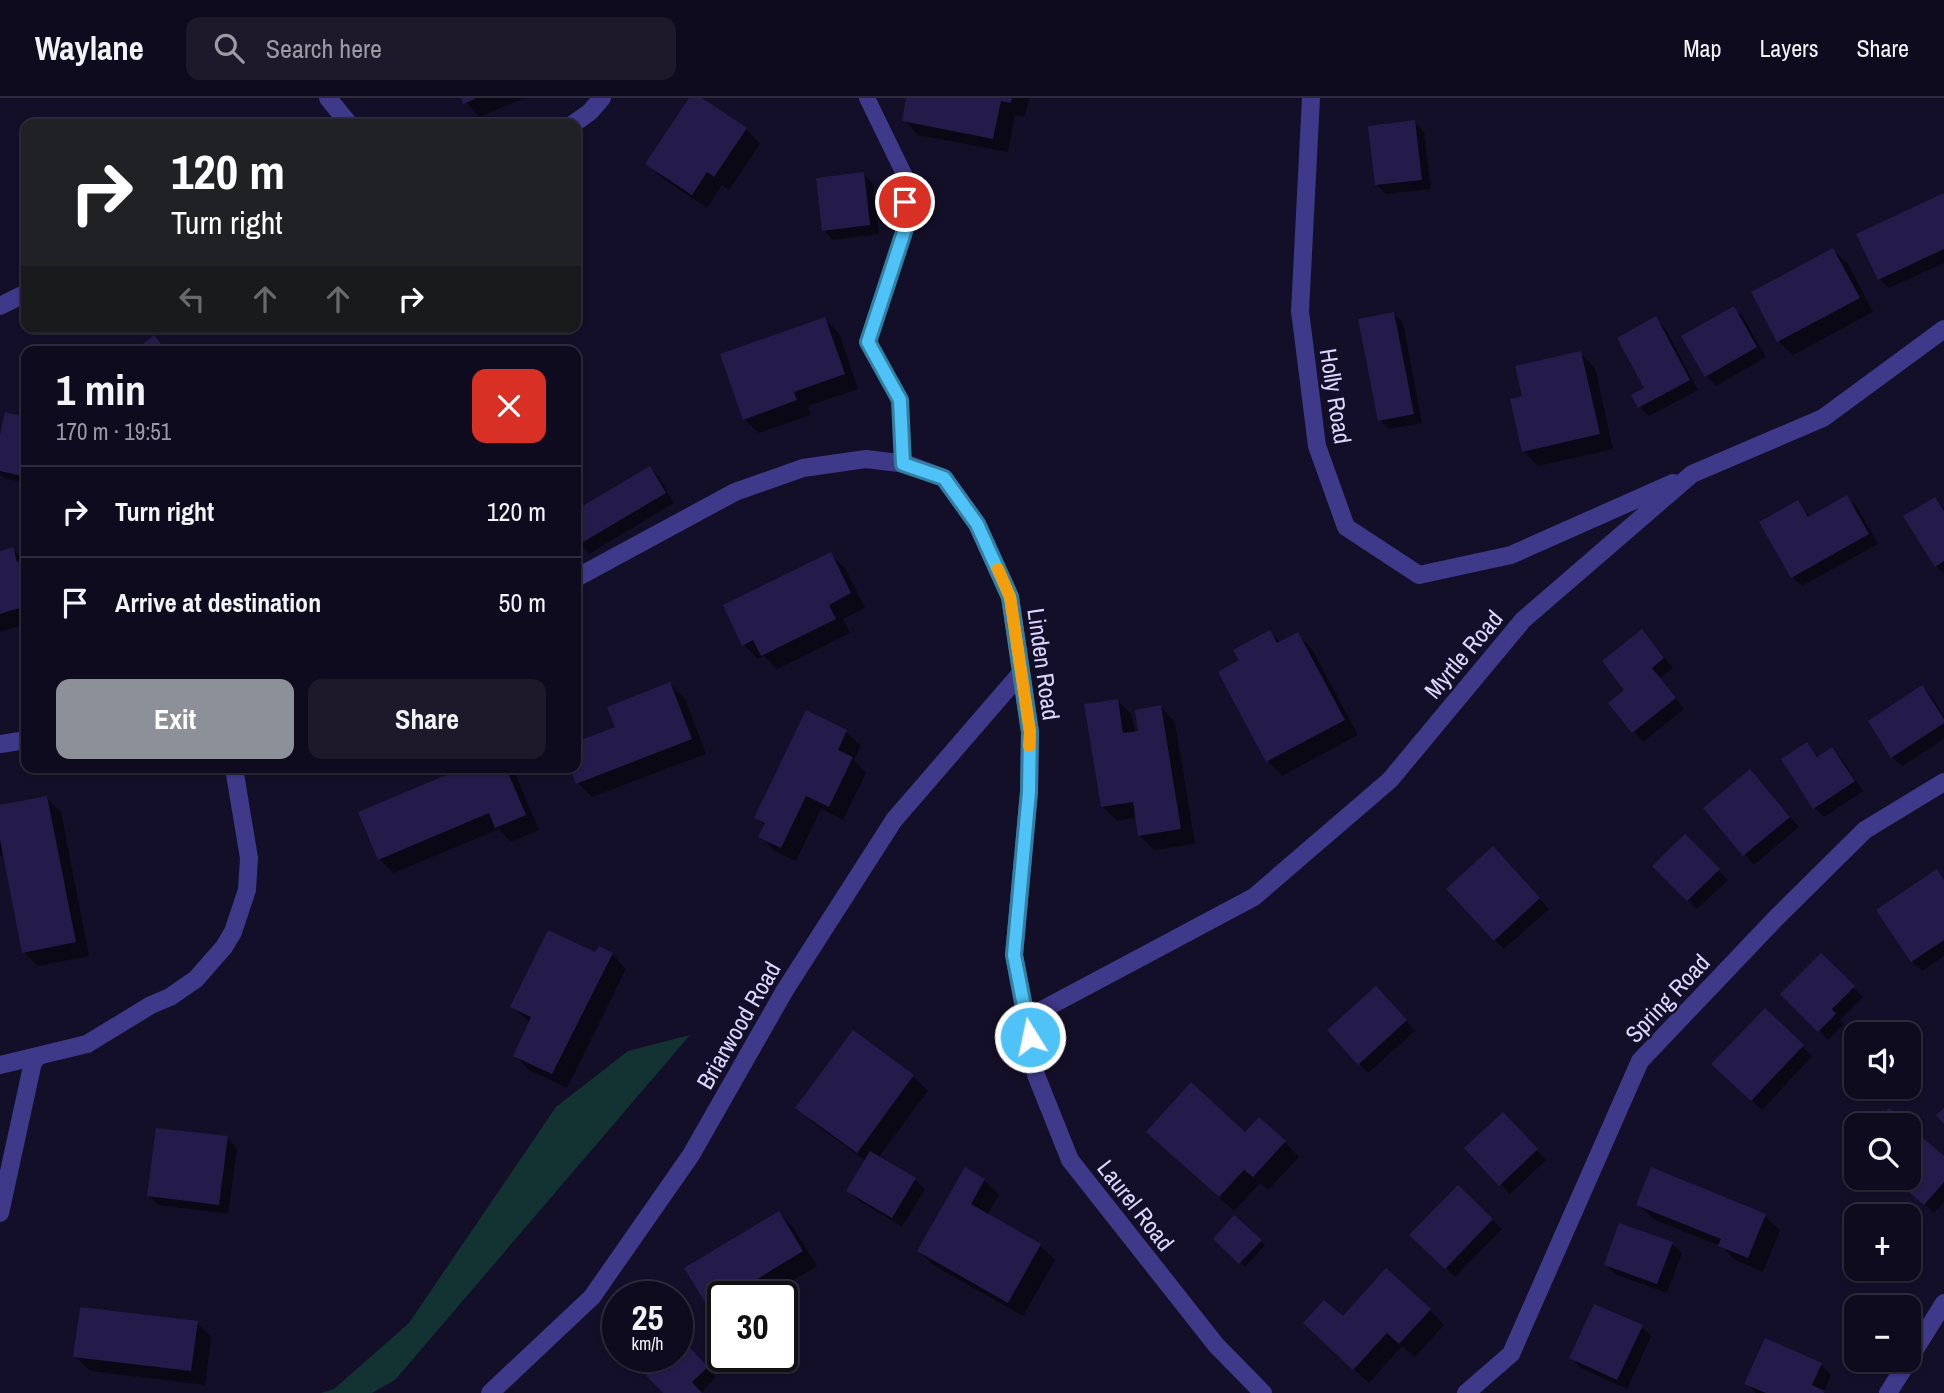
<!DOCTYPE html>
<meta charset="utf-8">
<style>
:root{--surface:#0f0b1e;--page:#1d192b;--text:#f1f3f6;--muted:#9b9ba4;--line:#2f2b3c;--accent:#8c9099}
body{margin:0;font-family:"Archivo Narrow",sans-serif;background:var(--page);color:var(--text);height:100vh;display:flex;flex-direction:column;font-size:26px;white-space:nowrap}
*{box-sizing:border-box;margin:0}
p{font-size:23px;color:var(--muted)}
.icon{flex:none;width:38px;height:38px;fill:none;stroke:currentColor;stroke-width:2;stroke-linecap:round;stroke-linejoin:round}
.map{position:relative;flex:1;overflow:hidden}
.panel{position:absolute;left:21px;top:248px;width:560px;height:427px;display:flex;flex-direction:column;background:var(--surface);border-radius:14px;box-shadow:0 2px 5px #0004,0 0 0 2px var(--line)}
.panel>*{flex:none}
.banner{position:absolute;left:21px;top:21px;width:560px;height:214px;border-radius:14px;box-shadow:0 2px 5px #0004,0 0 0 2px var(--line);background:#202124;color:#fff;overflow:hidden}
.tools{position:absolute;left:1844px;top:924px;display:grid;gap:14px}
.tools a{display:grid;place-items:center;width:77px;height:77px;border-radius:14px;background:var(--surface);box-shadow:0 2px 5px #0004,0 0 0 2px var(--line);font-size:35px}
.speed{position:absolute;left:602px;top:1183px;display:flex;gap:14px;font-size:35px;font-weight:700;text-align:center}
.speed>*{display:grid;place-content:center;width:91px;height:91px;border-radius:50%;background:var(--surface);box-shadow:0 2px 5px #0004,0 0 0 2px var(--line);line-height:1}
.speed small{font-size:18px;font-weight:400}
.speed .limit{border:4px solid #111;border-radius:10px;background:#fff;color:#111}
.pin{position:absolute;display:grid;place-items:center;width:60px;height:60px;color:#fff;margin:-30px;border:4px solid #fff;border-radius:50%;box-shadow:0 2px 7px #0007}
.me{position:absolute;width:77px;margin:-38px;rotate:350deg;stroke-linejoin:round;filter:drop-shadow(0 0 5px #0008)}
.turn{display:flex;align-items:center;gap:24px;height:147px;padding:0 35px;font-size:32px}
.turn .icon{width:91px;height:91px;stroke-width:2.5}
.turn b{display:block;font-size:49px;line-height:60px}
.lanes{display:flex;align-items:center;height:66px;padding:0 35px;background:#0003;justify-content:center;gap:35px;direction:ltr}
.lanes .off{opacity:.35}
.round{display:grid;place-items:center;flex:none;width:74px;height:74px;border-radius:14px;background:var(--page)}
.summary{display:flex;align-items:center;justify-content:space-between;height:119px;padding:0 35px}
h1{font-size:42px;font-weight:700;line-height:52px}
.cta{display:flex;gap:14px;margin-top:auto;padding:14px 35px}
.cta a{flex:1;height:80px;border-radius:14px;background:var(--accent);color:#fff;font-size:28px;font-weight:700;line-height:80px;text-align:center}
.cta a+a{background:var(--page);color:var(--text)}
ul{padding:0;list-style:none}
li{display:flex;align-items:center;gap:21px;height:91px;padding:0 35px;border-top:2px solid var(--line)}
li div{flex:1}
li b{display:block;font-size:26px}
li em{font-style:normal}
header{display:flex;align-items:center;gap:42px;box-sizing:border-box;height:98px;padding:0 35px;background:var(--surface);border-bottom:2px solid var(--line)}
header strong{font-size:33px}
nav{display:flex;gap:38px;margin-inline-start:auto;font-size:24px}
.search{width:490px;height:63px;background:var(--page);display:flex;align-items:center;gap:18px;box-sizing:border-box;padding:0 24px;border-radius:14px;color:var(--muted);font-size:26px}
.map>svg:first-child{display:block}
.green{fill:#123332}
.shadow{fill:#0007}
.building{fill:#251b4a}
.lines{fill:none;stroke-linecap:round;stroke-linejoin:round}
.service{stroke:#3e3989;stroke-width:16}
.minor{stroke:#3e3989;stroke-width:18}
.route-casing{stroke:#337fa1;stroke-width:18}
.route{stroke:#4fc3f7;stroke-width:12}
.slow{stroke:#f59e0b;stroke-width:12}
.labels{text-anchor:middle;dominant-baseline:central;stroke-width:5;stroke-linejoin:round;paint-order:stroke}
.street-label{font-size:24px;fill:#dcd6ff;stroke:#140f28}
</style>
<header>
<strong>Waylane</strong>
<div class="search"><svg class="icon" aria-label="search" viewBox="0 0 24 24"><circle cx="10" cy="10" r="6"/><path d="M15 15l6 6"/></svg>Search here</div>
<nav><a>Map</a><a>Layers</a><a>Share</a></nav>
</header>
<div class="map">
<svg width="1944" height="1295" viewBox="0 0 1944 1295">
<rect width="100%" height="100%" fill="#140f28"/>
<path class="green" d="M690,937l-295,345 -23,13h-51l13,-4 75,-66 147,-216 72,-56z"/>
<g class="shadow">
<path d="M463,0h62l-46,19z"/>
<path d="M692,0h7l47,31 14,15 -31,46 -7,-5 -15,23 -45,-30 -14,-14z"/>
<path d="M908,0h121l-4,18 -10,-1 -7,37 -90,-17 -14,-15z"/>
<path d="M1414,24l10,10 7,57 -45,5 -9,-9z"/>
<path d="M864,76l9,10 6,50 -46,6 -9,-10z"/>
<path d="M1944,98v67l-55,25 -10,-9z"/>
<path d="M1833,152l15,14 25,48 -80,43 -15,-14z"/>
<path d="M1734,210l9,9 23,40 -50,29 -10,-10 -22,-40z"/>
<path d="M1394,216l9,9 19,100 -33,6 -9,-9z"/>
<path d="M824,221l15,14 19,56 -50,17 2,9 -51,18 -15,-14z"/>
<path d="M1655,221l10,9 33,62 -49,26 -10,-9 7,-19z"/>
<path d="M1580,255l15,15 18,81 -75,17 -15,-15 1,-53z"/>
<path d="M6,316l20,5v64l-22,-5 -4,-4v-31z"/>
<path d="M650,370l9,9 15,26 -85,51 -13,-16v-26z"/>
<path d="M1847,399l10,10 21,37 -76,42 -10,-9 6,-75 13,16z"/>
<path d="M1935,401l9,9v66l-8,-8z"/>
<path d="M12,451l14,13v62l-26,8v-80z"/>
<path d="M830,456l15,14 20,40 -22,11 7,14 -73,36 -13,-13 -6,3 -14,-14z"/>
<path d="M1642,533l31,37 -13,10 24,31 -41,33 -33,-39 17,-13z"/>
<path d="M1270,534l11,11 16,-9 15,15 46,86 -76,41 -14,-15 -48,-89 21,-11z"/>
<path d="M670,586l15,15 21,55 -114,43 -14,-14 -2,-39 41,-16z"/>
<path d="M1922,589l10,10 12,19v23l-42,27 -10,-9z"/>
<path d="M1117,602l15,15 3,18 5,-1 21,-25 14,15 20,122 -41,6 -14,-14 -3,-19 -20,4 -15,-15z"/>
<path d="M846,634l15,14 -7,14 12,13 -23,47 -22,-11 -25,52 -21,-10 -15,-15 5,-10 -9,-9z"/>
<path d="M1807,646l12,13 13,-8 10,10 21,32 -39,26 -10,-10z"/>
<path d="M467,670h46l26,62 -28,12 -12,-13 -105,44 -15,-14z"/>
<path d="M1760,683l39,46 -45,38 -49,-57z"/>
<path d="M47,700l14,14 28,144 -51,10 -14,-14 -19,-97 -5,1v-49z"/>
<path d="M1685,739l43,43 -31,29 -42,-43z"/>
<path d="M1503,760l46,51 -45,40 -9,-9z"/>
<path d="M1937,773l7,8 -2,1 2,3v73l-22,15 -10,-10z"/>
<path d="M612,856l14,15 -59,119 -38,-18 -14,-15 15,-32 -18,-16 84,-52z"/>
<path d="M1821,858l42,41 -23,23 4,4 -16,16 -45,-46z"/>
<path d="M1386,899l29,34 -47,42 -9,-10z"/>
<path d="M1765,913l47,45 -50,54 -39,-36z"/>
<path d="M853,934l60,44 15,15 -50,67 37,22 10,9 -23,38 -44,-27 -10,-9 18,-30 -54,-39 -14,-15z"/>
<path d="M1503,1016l43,46 -36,34 -43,-45z"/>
<path d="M1246,1037l39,7 14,15 -31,33 -8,-7 -26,28 -71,-65z"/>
<path d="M227,1040l10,10 -9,66 -69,-9 -10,-9z"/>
<path d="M1944,1060v44l-10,11 -40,-35h15z"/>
<path d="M984,1082l15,15 -12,20 53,31 15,14 -32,56 -90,-51 -14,-14z"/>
<path d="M1458,1089l44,42 -47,48 -43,-42z"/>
<path d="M1638,1106l127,12 15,14 -17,42 -28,-12 -13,-13 -69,-28z"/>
<path d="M779,1115l14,14 24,39 -51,31h-43v23l-13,-12z"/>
<path d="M1235,1119l30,28 -20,22 -30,-28z"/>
<path d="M1672,1146l10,9 -15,40 -52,-19 -9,-9z"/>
<path d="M1430,1212l14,15 -29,32 -13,-11 -33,37 -50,-45 24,-19z"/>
<path d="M197,1225l14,14 -6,48 -115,-14 -15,-15z"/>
<path d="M1642,1229l9,9 -24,53 -46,-21 -9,-10z"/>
<path d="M677,1238l39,41 -15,16h-36l12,-37z"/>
<path d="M1821,1267l10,9 -7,19h-68l-10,-10z"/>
</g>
<g class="building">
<path d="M461,0h16l-14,6z"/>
<path d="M689,0h13l45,30 -33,49 -7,-5 -15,23 -47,-31z"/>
<path d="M906,0h106l-1,5 -10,-2 -8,38 -91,-18z"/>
<path d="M1415,22l7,60 -47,5 -7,-59z"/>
<path d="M864,74l6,53 -48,6 -6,-53z"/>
<path d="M1944,95v56l-66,31 -22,-46z"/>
<path d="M1833,150l27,50 -83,44 -26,-50z"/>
<path d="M1734,208l23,41 -52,30 -24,-41z"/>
<path d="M1394,214l20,102 -36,7 -20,-102z"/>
<path d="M1656,218l34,64 -52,28 -7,-13 13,-7 -27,-50z"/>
<path d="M825,219l20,57 -51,18 3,8 -54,20 -23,-66z"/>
<path d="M154,237l13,17h-34z"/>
<path d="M1581,253l19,83 -78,18 -12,-53 12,-3 -7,-30z"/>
<path d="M5,314l21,5v60l-26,-6v-36z"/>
<path d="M650,368l16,27 -88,52 -2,-4v-31z"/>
<path d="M1847,397l22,39 -78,44 -32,-56 39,-22 10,17z"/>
<path d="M1935,399l9,14v50l-9,6 -32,-51z"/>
<path d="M13,449l4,15 9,-2v46l-26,8v-63z"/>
<path d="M831,454l20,41 -22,12 7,14 -75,37 -8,-16 -11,6 -19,-41z"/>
<path d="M1642,531l22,29 -12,10 24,30 -44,35 -24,-30 16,-13 -22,-29z"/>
<path d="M1270,532l7,13 21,-11 47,88 -79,42 -48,-90 21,-12 -6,-10z"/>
<path d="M670,584l22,57 -116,45 -6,-16h6v-26l39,-15 -8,-20z"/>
<path d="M1922,587l22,34v4l-53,35 -23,-37z"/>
<path d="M1118,601l5,34 15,-2 -3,-21 26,-5 20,124 -43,7 -5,-34 -32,5 -17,-103z"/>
<path d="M806,612l41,20 -9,20 15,7 -24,50 -23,-11 -25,52 -23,-11 7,-14 -11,-5z"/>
<path d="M1807,644l10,15 15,-10 23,34 -42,28 -32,-50z"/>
<path d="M463,670h43l20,47 -31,13 -6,-15 -111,47 -20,-48z"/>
<path d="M1750,671l40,48 -47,39 -40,-48z"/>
<path d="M47,698l29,146 -54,11 -22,-114v-34z"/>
<path d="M1685,736l35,35 -33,32 -35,-35z"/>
<path d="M1493,748l47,52 -46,43 -48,-52z"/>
<path d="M1937,771l7,11v60l-33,22 -35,-52z"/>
<path d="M548,832l47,22 4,-6 14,7 -61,121 -39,-18 18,-39 -21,-10z"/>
<path d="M1821,855l34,33 -23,23 4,5 -18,18 -38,-38z"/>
<path d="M1376,888l31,34 -49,45 -31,-35z"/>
<path d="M1765,910l39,37 -53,56 -40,-37z"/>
<path d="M853,932l61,45 -57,78 -62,-45z"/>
<path d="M1191,984l54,50 14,-15 27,24 -33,36 -9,-7 -25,27 -73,-65z"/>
<path d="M1889,1010l20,17h-35z"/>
<path d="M1944,1010v16l-8,-9z"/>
<path d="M1503,1014l35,37 -39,37 -35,-38z"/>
<path d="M1909,1028l35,30v26l-20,23 -31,-27h16z"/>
<path d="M156,1030l72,8 -9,69 -72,-9z"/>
<path d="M870,1053l46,27 -24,40 -46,-27z"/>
<path d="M965,1069l20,12 -14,25 70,40 -33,59 -91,-52z"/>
<path d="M1651,1069l115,47 -18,44 -30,-12 3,-7 -85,-34z"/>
<path d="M1458,1087l35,34 -48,50 -36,-34z"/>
<path d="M779,1113l24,40 -75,46h-5v3l-14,9 -25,-41z"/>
<path d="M1234,1117l28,25 -23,24 -26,-25z"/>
<path d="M1619,1125l54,19 -16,42 -53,-19z"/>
<path d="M1386,1170l45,41 -32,35 -12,-11 -34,37 -50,-47 21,-23 19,16z"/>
<path d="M1594,1206l49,21 -26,55 -48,-22z"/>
<path d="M80,1209l118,14 -7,50 -118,-14z"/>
<path d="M677,1236l31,33 -16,15 10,11h-39l-24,-25 12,-12h26z"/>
<path d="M1765,1240l57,25 -10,22 13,6 -1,2h-58l-22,-9z"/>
</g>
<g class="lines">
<path class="service" d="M867,0l37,76 1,55 -37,113 32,58 3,64"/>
<g class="minor">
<path d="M328,0l21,26"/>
<path d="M1311,0l-11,213 17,135 29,81 73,48 92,-20 162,-72"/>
<path d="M573,26l17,-12 12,-14"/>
<path d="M0,208l26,-13"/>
<path d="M576,480l159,-86 68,-24 63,-9 41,5 37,14 33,46 33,73 20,135 -1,60 -15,163 22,120 34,85 146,185 47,48"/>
<path d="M0,646l26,-4"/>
<path d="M1027,920l227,-121 136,-117 133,-160 169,-146 131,-56 121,-89"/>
<path d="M0,967l87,-21 64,-39 19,-8 26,-18 28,-32 9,-15 14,-42 2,-32 -15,-90"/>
<path d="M0,1115l33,-151 6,-6"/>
<path d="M1909,1261l35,-56"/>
<path d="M490,1295l102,-96 99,-142 94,-165 109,-170 127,-147"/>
<path d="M1466,1295l45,-39 129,-293 137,-144 88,-87 79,-48"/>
<path d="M1888,1295l21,-33"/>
</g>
</g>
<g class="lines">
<g class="route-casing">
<path id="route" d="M905,104v27l-37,113 32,58 3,64 41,14 33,46 33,73 20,135 -1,60 -15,163 16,82"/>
</g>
<use href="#route" class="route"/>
<path class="slow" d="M998,471l12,28 20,135 -1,14"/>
</g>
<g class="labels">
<g class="street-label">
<text transform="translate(1336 298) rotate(81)">Holly Road</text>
<text transform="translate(1463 556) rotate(-50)">Myrtle Road</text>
<text transform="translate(1044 566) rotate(82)">Linden Road</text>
<text transform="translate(1667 900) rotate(-47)">Spring Road</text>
<text transform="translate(738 927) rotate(-60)">Briarwood Road</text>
<text transform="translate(1136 1107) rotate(52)">Laurel Road</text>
</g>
</g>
</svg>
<div class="tools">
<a><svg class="icon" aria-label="sound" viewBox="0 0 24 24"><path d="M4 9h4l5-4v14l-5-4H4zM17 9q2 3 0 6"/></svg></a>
<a><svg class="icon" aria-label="search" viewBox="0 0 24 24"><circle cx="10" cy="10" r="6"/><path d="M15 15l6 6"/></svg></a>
<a>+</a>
<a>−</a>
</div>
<div class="speed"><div>25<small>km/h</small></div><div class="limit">30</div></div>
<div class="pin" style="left:905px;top:104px;background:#d93025"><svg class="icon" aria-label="arrive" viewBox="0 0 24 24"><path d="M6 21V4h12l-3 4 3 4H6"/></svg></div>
<svg class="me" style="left:1030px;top:939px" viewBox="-20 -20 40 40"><circle r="17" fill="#4fc3f7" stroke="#fff" stroke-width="3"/><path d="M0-11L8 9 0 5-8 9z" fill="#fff"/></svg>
<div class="banner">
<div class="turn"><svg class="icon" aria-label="right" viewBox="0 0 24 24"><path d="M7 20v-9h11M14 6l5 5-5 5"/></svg><div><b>120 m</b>Turn right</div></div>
<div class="lanes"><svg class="icon off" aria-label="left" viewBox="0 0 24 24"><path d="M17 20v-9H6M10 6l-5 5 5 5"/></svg><svg class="icon off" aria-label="ahead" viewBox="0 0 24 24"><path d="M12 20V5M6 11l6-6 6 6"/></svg><svg class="icon off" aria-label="ahead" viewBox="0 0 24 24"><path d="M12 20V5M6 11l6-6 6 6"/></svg><svg class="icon" aria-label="right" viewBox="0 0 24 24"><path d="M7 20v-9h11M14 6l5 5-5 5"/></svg></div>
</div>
<section class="panel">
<div class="summary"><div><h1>1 min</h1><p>170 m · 19:51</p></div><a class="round" style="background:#d93025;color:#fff"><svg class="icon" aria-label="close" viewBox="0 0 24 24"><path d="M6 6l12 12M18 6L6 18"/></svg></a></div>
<ul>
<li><svg class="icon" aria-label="right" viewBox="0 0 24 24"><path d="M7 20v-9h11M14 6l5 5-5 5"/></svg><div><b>Turn right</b></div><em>120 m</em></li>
<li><svg class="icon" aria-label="arrive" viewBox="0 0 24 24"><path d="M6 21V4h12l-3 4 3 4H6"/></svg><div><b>Arrive at destination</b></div><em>50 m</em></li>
</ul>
<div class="cta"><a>Exit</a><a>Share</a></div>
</section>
</div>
